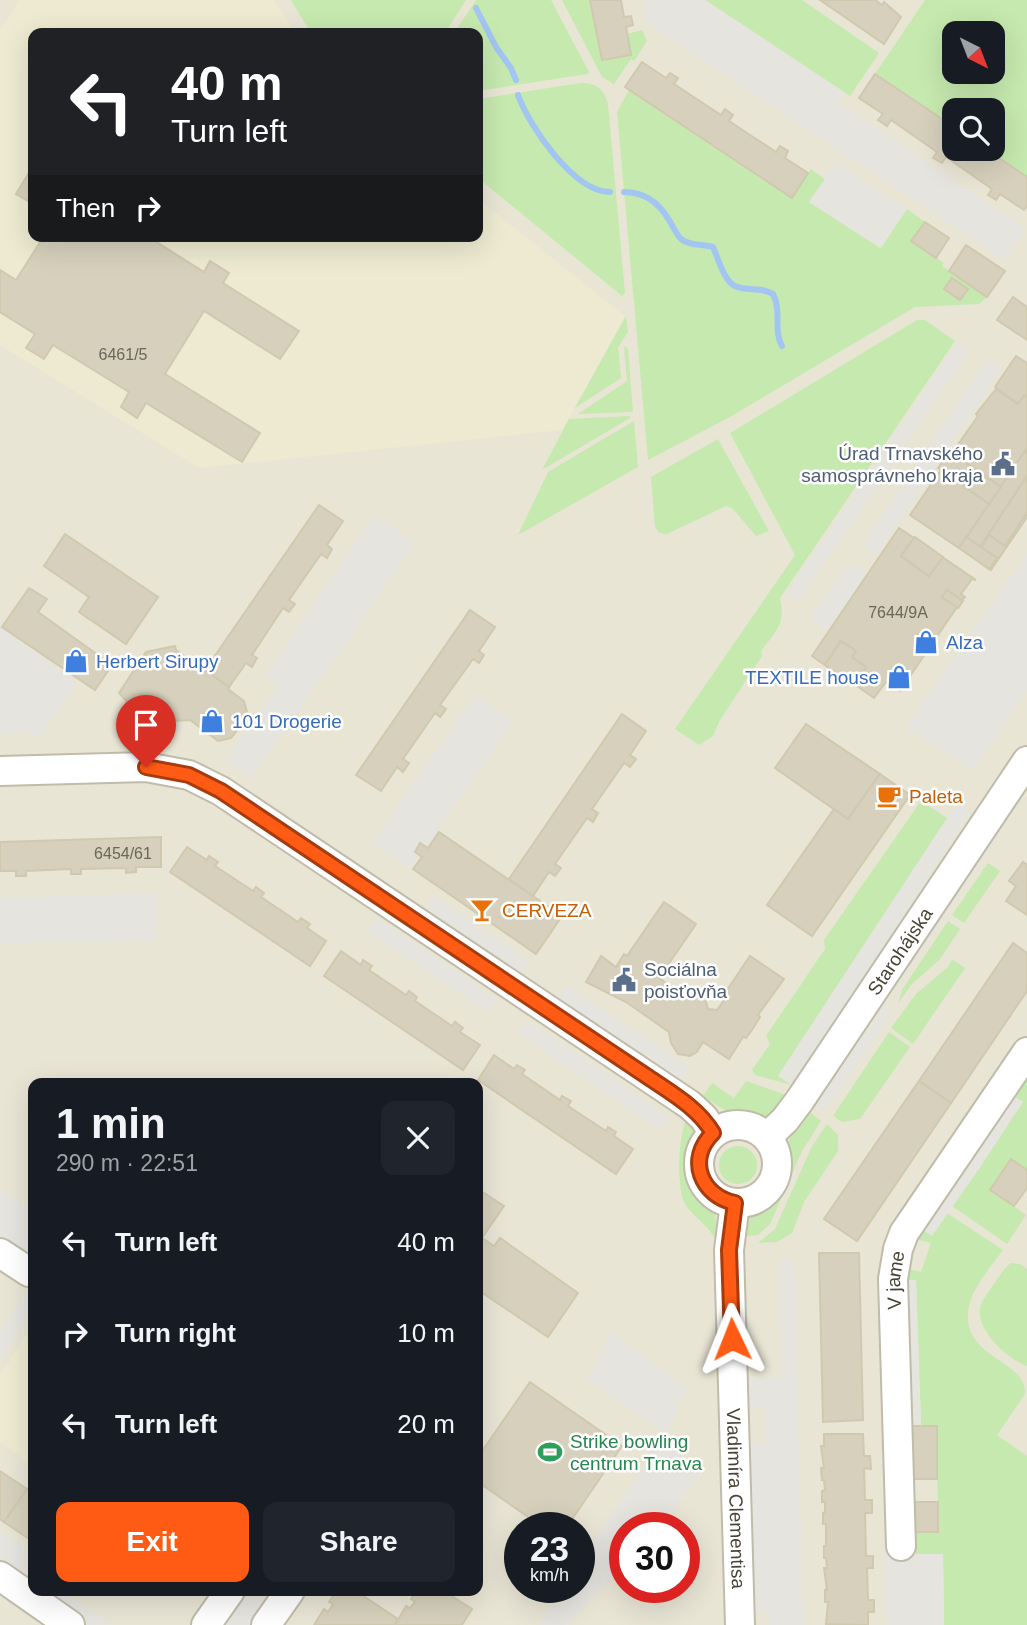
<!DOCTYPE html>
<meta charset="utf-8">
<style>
:root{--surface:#171b24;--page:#20242c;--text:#f1f3f6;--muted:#9ea1a6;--accent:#ff5b14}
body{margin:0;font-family:Arial,sans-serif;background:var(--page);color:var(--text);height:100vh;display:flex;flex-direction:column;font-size:26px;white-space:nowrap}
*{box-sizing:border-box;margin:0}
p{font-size:23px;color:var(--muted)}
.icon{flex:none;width:38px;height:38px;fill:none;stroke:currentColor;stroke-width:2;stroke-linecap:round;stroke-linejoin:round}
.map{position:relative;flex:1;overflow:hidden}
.panel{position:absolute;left:28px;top:1078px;width:455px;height:518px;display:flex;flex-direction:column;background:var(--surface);border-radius:14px;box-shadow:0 7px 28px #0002}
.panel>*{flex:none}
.banner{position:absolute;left:28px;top:28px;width:455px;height:214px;border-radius:14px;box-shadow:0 7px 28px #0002;background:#202124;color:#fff;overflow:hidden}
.needle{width:46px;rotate:138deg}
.tools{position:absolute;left:942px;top:21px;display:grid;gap:14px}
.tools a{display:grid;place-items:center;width:63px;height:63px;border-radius:14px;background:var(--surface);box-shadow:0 7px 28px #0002;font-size:35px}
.speed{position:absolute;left:504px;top:1512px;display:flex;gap:14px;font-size:35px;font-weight:700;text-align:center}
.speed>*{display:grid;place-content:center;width:91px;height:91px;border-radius:50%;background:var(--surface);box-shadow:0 7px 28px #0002;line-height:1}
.speed small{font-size:18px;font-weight:400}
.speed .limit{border:10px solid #d22;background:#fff;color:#111}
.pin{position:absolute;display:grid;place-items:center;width:60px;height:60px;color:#fff;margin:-72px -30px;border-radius:50% 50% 50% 0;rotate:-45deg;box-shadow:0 0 7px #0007}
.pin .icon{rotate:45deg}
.me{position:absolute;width:77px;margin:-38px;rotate:358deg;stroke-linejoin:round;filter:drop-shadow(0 0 5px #0008)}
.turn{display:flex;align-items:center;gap:24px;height:147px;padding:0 28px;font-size:32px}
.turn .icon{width:91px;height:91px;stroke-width:2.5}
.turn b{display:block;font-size:49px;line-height:60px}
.then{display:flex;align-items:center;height:66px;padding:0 28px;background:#0003;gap:14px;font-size:26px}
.round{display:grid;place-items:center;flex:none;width:74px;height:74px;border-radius:14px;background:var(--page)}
.summary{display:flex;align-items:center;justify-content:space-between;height:119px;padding:0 28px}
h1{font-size:42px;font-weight:700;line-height:52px}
.cta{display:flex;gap:14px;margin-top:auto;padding:14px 28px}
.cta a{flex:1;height:80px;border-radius:14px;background:var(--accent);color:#fff;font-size:28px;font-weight:700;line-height:80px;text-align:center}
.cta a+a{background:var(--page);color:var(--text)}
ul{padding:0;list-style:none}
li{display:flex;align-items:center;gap:21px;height:91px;padding:0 28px}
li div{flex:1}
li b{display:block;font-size:26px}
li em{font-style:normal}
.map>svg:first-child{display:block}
.residential{fill:#e8e5d5;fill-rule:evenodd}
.education{fill:#edead1}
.green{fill:#c6e9af;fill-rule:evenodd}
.parking{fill:#e5e4df}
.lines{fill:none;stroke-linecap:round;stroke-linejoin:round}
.stream{stroke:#a2c5f2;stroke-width:6}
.building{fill:#d6d0bc;stroke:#d1c9af;stroke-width:2}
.minor-casing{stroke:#c0bcaa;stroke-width:32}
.minor{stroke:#fff;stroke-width:28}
.route-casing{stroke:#a63b0d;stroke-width:18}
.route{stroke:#ff5b14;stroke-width:12}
.labels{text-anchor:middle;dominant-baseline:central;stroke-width:5;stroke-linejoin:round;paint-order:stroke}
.number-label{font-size:16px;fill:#6b6658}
.service-label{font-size:19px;fill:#4e5e75;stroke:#fff;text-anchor:end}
.shop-label{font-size:19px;fill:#366cbe;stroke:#fff;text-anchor:start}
.food-label{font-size:19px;fill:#c56008;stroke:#fff;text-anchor:start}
.street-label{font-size:19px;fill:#474336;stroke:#fff}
.leisure-label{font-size:19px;fill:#27864d;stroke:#fff;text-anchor:start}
</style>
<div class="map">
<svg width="1027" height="1625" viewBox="0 0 1027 1625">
<rect width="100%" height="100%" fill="#f4f2e7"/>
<path class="residential" d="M0,0h1027v1625h-1027zM33,33h445v203h-445zM954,33h38v39h-38zM954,110h38v39h-38zM33,1083h445v508h-445zM520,1528h59v59h-59zM625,1528h59v59h-59z"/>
<g class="education">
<path d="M20,0h254l21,33h-262v203h445v-37l147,117 -63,114 -363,38 -199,-123v-315z"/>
<path d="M33,1325v141l-33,-24v-67z"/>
</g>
<g class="green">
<path d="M291,0h175l-21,33h-134z"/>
<path d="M476,0h75l38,72 -1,2 -110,17v-58h-24z"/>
<path d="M562,0h28l12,60 29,-5 -4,-21 15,-4 5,11 -13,20 -3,-2 -17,25 -12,-7z"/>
<path d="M705,0h97l77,53 -29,43z"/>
<path d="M925,0h102v177l-41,-28h6v-39h-38v17l-79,-53zM954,33h38v39h-38z"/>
<path d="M581,83c16,0 22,6 27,21l17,189 -3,3 -144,-118v-79z"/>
<path d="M629,90l162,108 20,-29 14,10 -16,23 71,46 27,-39 18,13 -13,19 32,22 -2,3 45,31 -8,7 -64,3 -185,110 -82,43 -31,-348z"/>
<path d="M626,316l2,16 -10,15 3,31 -46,30z"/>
<path d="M917,320h8l30,21 -175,257c6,26 -4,33 -19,53l1,5 -42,64 -7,16 -14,9 -24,-16 120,-174 -65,-122z"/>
<path d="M624,346l4,3 5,63 -55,2 49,-33z"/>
<path d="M630,416v2l-88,52 27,-51z"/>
<path d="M634,421l4,46 -120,68 30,-63z"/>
<path d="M718,439l51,92 -13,5 -24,-28 -6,-2 -59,28 -8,-1 -4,-6 -4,-50z"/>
<path d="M921,801l26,17 -169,258 14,9 -37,-10 -3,-5 18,-26 -4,-8 59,-87 -1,-9z"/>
<path d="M988,863l12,8 -36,52 -12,-8z"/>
<path d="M948,921l12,8 -20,30 -29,26 -13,19 4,-14z"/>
<path d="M952,959l13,9 -52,76 -22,-16 25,-34 32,-27z"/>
<path d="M889,1032l21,15 -50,72 -18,3 -9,-6z"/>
<path d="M1027,1076v94l-16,-11 -21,30 36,26 -19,29 -55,-38 71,-104 -13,-8z"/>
<path d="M746,1081l40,14c-23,41 -53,22 -83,1l9,-13 22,15z"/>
<path d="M807,1110l14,11 -19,30 -32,73 -12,11 -15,2 5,-15 9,-13 21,-19 6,-14 2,-29 8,-17z"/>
<path d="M688,1116l7,16 1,12 -4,25 3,14 20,30 4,25 -4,1c-7,-14 -19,-20 -28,-32 -12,-16 -9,-75 1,-91z"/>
<path d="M827,1124l11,11v16l-34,51 -12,31 -15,9 -19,1 17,-14 37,-83z"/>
<circle cx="738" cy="1165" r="19"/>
<path d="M947,1213l56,37c-12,17 -29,35 -34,56 -11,53 58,52 56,88l-28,41 30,21v169h-83l-1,-71h-27v-7l-4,-4 -4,-41h7l1,30h22l-1,-105 -15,-1 -1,-2 -5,-144h-14l1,-12 18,4 10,-29 -19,-5 6,-11 14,8z"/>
<path d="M1011,1263l9,1 7,5v97c-19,-7 -50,-34 -47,-57 1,-9 9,-17 14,-25 5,-7 9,-15 17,-21z"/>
</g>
<g class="parking">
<path d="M643,0h62l139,92 -7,10 189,127 -21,31 -357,-237z"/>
<path d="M836,163l71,46 -26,39 -72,-46z"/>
<path d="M958,341l12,9 -173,253 -11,-9z"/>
<path d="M987,360l14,8 -125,188 -10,-9 1,-10z"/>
<path d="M375,515l40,28 -164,235 -25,-18 52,-74 -13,-10z"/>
<path d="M1027,554v137l-54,80 -67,-44z"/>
<path d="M856,566l10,7 -40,58 -16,-12 32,-47 4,-4z"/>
<path d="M0,628l77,55 -39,56 -13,-9 -25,5z"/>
<path d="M475,695l38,27 -102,146 -38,-25z"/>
<path d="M957,803l14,10 -179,272 -14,-9z"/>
<path d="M993,831l6,4 -104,154 -6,-4z"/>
<path d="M155,893l1,47 -156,3v-45z"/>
<path d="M434,896l95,65 -9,12 -95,-65z"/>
<path d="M376,917l121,82 -9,13 -122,-81z"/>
<path d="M567,986l123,82 -10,14 -121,-84z"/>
<path d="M881,1002l9,7 -1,8 -64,94 -12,-8z"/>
<path d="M529,1021l140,96 -9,13 -141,-96z"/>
<path d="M1010,1094l13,8 -44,67 -47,67 -14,-9z"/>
<path d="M0,1189l33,22v54l-33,-21z"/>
<path d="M779,1260h15l9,365h-33v-14h-16l-5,-166 16,-1v-36h-15l-1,-29 33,-2z"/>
<path d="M902,1280h14l5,144h-15z"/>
<path d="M33,1281v30l-33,49v-28z"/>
<path d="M610,1332l77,56 -8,12 -5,20 -9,12 -78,-53 7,-11z"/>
<path d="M662,1439l13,9 11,17 12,8 -36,55h-37v52l-8,-5 -15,11 -34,39h-28l24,-38h15v-24z"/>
<path d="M0,1532l33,22v11l-7,9 -26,-18z"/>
<path d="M884,1546h14l18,8h27l1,71h-57z"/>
<path d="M40,1591h24l47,34h-24z"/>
<path d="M216,1591h90l-24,34h-90z"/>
</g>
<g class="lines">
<g class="stream">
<path d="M476,8l20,39 15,21 5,12"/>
<path d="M518,95c11,31 56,97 92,97"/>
<path d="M624,192c20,0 35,11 45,28 4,6 7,14 12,19 8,7 22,5 32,8 5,11 11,34 22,39 12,6 26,0 38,8 9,17 0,36 9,52"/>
</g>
</g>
<g class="building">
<path d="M590,0h31l3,17 7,-1 2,9 -7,2 5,28 -29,5z"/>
<path d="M820,0h55l7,5 2,-3 17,15 -17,27z"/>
<path d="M642,62l24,16 4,-5 8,5 -4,6 47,31 4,-6 8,6 -4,6 47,31 4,-6 8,5 -3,7 23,15 -16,25 -167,-111z"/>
<path d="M875,74l79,53v22h32l41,28v29l-3,4 -24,-16 -4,6 -8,-5 4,-6 -46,-32 -4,6 -9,-5 4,-6 -46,-32 -4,6 -9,-6 5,-6 -24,-16z"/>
<path d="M33,166v38l-17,-10z"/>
<path d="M925,222l24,16 -13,20 -25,-17z"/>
<path d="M44,236h103l57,36 6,-11 19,12 -6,10 76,48 -19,28 -76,-48 -39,63 95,59 -18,29 -96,-59 -9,15 -16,-11 8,-15 -76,-47 -9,14 -18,-11 9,-14 -35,-22v-42l16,10z"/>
<path d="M966,245l39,26 -18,26 -38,-26z"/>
<path d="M952,278l16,11 -8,11 -16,-11z"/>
<path d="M1013,297l14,10v33l-30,-20z"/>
<path d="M1016,356l11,7v35l-3,-2 -6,8 -23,-17z"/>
<path d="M996,389l22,15 6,-8 3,2v50l-26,39 -49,-34 26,-37 -2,-2z"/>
<path d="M1027,448v28l-47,71 -14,-10z"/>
<path d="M950,452l51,35 -12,17 -51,-36z"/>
<path d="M941,470l48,34 -30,44 -49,-33z"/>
<path d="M1027,476v37l-22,33 -16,-11 -9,12z"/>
<path d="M319,505l24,16 -16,24 5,4 -5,9 -6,-4 -32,46 6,4 -6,8 -6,-4 -31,47 5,3 -5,9 -6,-4 -17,24 -24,-17z"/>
<path d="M1027,513v4l-36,53 -2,-1 8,-11 -16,-11 8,-12 16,11z"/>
<path d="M899,528l15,10 -13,18 28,20 13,-19 34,23 -4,-1 -11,15 4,3 -3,3 -15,-10 -5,7 15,10 -57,84 -14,-9 -12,16 -20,-14 12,-17 -14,-10 4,-6 -15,-10 -16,24 -13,-9z"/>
<path d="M65,534l93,63 -32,47 -47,-32 10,-15 -45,-31z"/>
<path d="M915,537l28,20 -14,19 -28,-20z"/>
<path d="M966,537l31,21 -8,11 -30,-21z"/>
<path d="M29,588l18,11 -9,13 74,53 -17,25 -93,-63z"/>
<path d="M947,590l16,11 -5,7 -16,-11z"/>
<path d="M470,610l25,17 -16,24 5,4 -5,8 -6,-4 -33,46 6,4 -6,8 -5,-4 -32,46 6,4 -6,9 -6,-5 -16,24 -25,-16z"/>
<path d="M841,641l15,10 -4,6 14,10 -12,18 -29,-20z"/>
<path d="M175,646l1,4 53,37 -1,2 16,12 4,15 -17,22 -13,3 -28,-21 -17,1 -18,-9 -11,2 -15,-10 -10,-11 27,-41z"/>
<path d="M622,714l24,17 -16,24 6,4 -6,8 -6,-4 -32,46 6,4 -5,9 -6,-4 -32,46 6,4 -6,8 -6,-4 -16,24 -24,-17z"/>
<path d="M806,724l74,50 -32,45 -73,-51z"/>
<path d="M880,774l30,21 -98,141 -45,-31 67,-96 14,10z"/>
<path d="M439,832l123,84 -26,38 -123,-85 9,-12 -7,-5 5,-9 8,5z"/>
<path d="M161,837v30h-25v5l-10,1v-5l-45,1v5h-10v-5l-45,2v5h-10v-5h-16v-29z"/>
<path d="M187,847l20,13 2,-4 9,6 -3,4 38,25 3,-4 8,6 -3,4 37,25 3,-4 9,6 -3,4 19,13 -16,25 -140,-94z"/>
<path d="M1023,862l4,3v50l-21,-14 10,-15 -7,-5z"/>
<path d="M664,902l32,22 -37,54 23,16 7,-4h7l9,8 3,11 9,1 10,-14 -2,-3 25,-37 34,23 -26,36 2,2 -8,13 -6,8 -3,-1 -14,22 -26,-17 -6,10 -7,4 -12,-2 -7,-11 -2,-11 -43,-30 -40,-20 15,-26 15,11 8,-13 3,2z"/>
<path d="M1013,943l14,10v38l-76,112 -32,-22z"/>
<path d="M341,951l20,14 2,-5 9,6 -3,4 37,25 3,-4 8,6 -2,4 37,25 3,-4 8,6 -3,4 20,13 -17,25 -139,-94z"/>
<path d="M494,1055l20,14 3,-4 8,5 -3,4 38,26 2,-4 9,5 -3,5 38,25 2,-4 8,5 -2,4 19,13 -17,25 -138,-94z"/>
<path d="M919,1081l32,22 -94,138 -33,-22z"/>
<path d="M1011,1159l16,11v18l-13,18 -24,-16z"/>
<path d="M481,1191l23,15 -22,32 12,8 6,-8 78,55 -30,44 -70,-47v-89z"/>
<path d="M819,1253h40l4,167 -40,2z"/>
<path d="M530,1382l92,64 -56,82h-22l-66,-46v-25z"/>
<rect x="906" y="1426" width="31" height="53"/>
<path d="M824,1434h39l1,22h6l1,13 -7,-1 1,32h7v13h-7l1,43h7v12h-6l1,32h6v12h-6v13l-42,-1 2,-22h-3v-12h2l-3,-22h3l-1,-10h-2v-12h2v-22h-3v-11l2,-1v-10h-3v-11l3,-1 -1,-10h-2l-1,-12h3l-3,-22h3z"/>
<path d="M0,1471l27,18 -23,33 -4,-3z"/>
<path d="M27,1489l6,5 -1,47 -28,-19z"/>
<rect x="915" y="1502" width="23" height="30"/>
<path d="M336,1591h20l42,28 -3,6h-81l10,-16 4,3 5,-8 -4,-2z"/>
<path d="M416,1591h28l28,18 -10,16h-67l11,-19 4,2 5,-6 -4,-3z"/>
</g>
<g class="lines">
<g class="minor-casing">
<g id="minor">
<path d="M0,771l146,-4 43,8 32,16 469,314 14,13 9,15"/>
<circle cx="738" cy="1164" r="39"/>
<path id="s1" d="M767,1137l18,-17 15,-20 227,-339"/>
<path id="s2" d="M735,1203l-6,47 11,375"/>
<path d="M0,1253l29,19"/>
<path id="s3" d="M901,1546l-8,-267 5,-30 6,-16 123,-181"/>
<path d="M0,1576l70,49"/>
<path d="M206,1625l24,-34"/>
<path d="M266,1625l24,-34"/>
</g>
</g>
<use href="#minor" class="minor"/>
</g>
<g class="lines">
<g class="route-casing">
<path id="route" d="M146,767l43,8 32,16 427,286c25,17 50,31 65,56 -27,26 -12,63 22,70l-6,47 3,89"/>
</g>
<use href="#route" class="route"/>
</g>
<defs>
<g id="civic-bare" transform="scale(1.89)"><path d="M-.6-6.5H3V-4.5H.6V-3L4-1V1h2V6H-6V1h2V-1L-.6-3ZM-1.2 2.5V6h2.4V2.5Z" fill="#5c6f8a" stroke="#fff" stroke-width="2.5" paint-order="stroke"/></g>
<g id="shop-bare" transform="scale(1.89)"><path d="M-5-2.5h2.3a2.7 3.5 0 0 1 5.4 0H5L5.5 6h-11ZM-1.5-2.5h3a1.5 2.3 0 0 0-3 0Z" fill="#3f7fe0" stroke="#fff" stroke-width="2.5" paint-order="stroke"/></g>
<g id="cafe-bare" transform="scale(1.89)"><path d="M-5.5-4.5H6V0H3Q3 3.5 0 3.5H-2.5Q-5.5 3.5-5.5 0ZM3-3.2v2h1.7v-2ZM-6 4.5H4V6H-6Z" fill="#e8710a" stroke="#fff" stroke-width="2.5" paint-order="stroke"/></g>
<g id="bar-bare" transform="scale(1.89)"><path d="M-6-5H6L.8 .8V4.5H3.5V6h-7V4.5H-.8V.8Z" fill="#e8710a" stroke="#fff" stroke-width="2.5" paint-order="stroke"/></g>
<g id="stadium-bare" transform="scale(1.89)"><path d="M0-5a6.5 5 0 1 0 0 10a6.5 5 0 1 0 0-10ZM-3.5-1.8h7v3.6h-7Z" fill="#2e9e5b" stroke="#fff" stroke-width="2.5" paint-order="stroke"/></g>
</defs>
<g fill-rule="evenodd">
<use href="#civic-bare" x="1003" y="464"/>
<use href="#shop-bare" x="926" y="642"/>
<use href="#shop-bare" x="76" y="661"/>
<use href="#shop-bare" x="899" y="677"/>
<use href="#shop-bare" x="212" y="721"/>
<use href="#cafe-bare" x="889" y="796"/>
<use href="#bar-bare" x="482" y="910"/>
<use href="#civic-bare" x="624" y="980"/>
<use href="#stadium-bare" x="550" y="1452"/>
</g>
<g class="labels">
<g class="number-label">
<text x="123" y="354">6461/5</text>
<text x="898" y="612">7644/9A</text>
<text x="123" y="853">6454/61</text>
</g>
<g class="service-label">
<text x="983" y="453">Úrad Trnavského<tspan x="983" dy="22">samosprávneho kraja</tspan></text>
<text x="644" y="969" text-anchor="start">Sociálna<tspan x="644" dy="22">poisťovňa</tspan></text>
</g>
<g class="shop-label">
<text x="946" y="642">Alza</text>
<text x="96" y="661">Herbert Sirupy</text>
<text x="879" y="677" text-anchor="end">TEXTILE house</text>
<text x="232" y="721">101 Drogerie</text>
</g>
<g class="food-label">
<text x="909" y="796">Paleta</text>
<text x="502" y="910">CERVEZA</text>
</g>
<g class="street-label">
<text stroke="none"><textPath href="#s1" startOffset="229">Starohájska</textPath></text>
<text stroke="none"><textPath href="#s3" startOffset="266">V jame</textPath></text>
<text stroke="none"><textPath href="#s2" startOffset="296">Vladimíra Clementisa</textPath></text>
</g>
<g class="leisure-label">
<text x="570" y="1441">Strike bowling<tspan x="570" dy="22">centrum Trnava</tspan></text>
</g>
</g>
</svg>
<div class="tools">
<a><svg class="needle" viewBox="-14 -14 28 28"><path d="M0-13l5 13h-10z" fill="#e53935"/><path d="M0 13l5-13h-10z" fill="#9ea1a6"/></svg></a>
<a><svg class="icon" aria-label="search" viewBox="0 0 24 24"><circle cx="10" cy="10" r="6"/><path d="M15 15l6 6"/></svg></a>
</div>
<div class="speed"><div>23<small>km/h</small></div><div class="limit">30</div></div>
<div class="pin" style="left:146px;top:767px;background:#d93025"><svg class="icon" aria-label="arrive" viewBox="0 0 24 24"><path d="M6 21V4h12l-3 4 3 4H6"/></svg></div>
<svg class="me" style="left:732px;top:1339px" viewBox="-20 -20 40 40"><path d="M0-17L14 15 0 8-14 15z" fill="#ff5b14" stroke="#fff" stroke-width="4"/></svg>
<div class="banner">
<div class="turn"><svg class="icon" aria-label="left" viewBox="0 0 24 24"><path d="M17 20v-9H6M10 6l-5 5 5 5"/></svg><div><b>40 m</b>Turn left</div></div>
<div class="then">Then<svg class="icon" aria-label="right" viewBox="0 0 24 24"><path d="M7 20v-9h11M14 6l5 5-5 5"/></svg></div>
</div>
<section class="panel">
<div class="summary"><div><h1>1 min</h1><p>290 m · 22:51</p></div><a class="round"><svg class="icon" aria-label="close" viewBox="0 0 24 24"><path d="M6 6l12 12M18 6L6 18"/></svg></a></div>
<ul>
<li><svg class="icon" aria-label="left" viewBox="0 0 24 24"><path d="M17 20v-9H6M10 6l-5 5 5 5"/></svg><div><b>Turn left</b></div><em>40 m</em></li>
<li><svg class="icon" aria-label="right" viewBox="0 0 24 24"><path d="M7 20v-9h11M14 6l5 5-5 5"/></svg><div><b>Turn right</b></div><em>10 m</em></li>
<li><svg class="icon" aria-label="left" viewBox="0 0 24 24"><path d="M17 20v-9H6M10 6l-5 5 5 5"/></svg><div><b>Turn left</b></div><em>20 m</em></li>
</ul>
<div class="cta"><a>Exit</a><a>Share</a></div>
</section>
</div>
